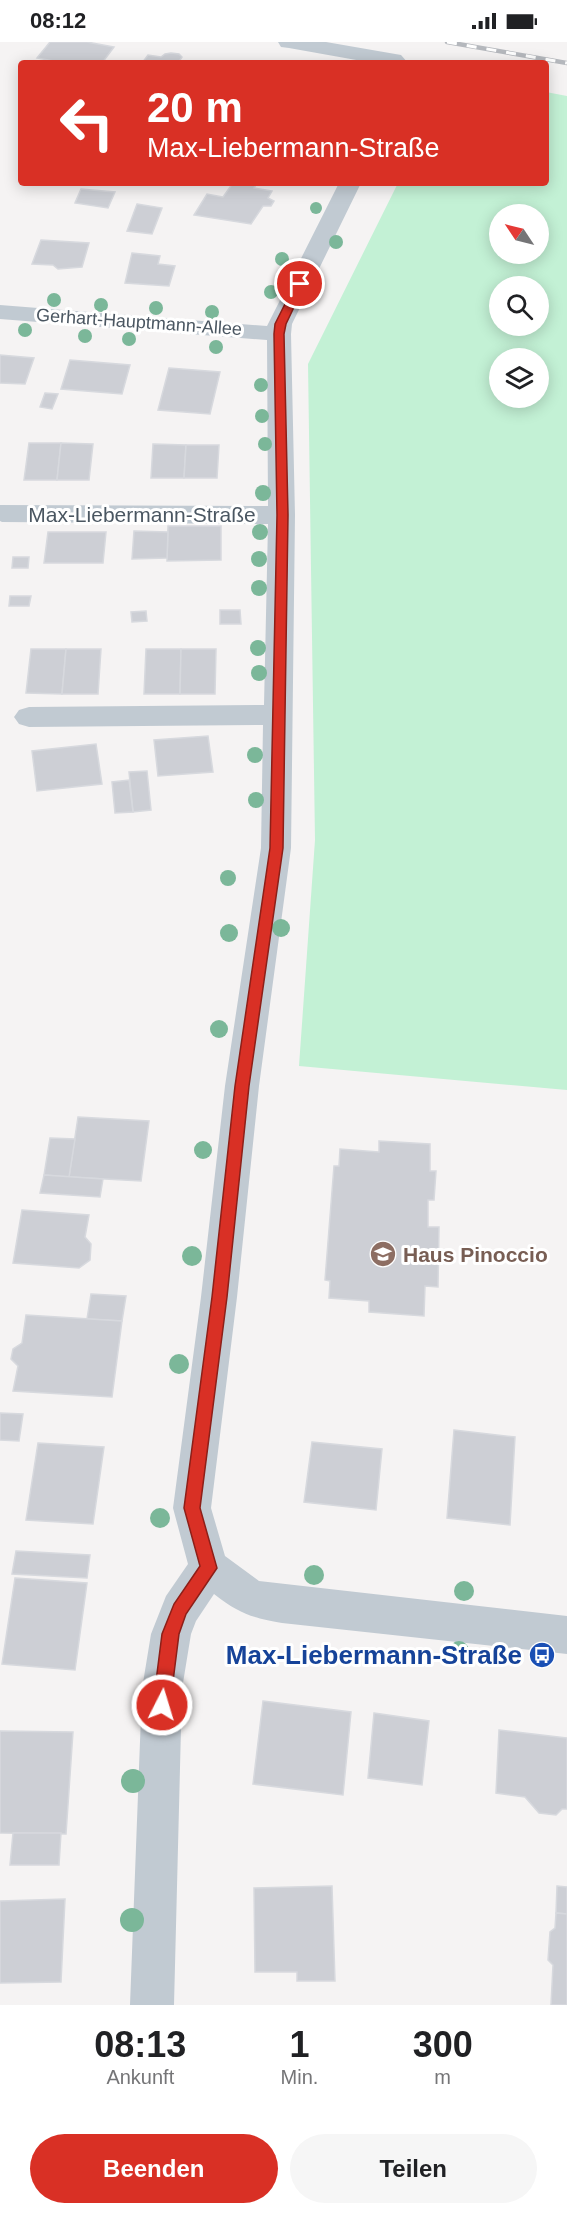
<!DOCTYPE html>
<html lang="de">
<meta charset="utf-8">
<style>
:root{--surface:#fff;--page:#f6f6f6;--text:#202124;--muted:#757577;--accent:#d93025}
body{margin:0;font-family:Arial,sans-serif;background:var(--page);color:var(--text);height:100vh;display:flex;flex-direction:column;font-size:22px;white-space:nowrap}
*{box-sizing:border-box;margin:0}
p{font-size:20px;color:var(--muted)}
.icon{flex:none;width:33px;height:33px;fill:none;stroke:currentColor;stroke-width:2;stroke-linecap:round;stroke-linejoin:round}
.map{position:relative;height:1963px;overflow:hidden}
.sheet{display:flex;flex-direction:column;background:var(--surface);flex:1}
.sheet>*{flex:none}
.banner{position:absolute;left:18px;top:18px;width:531px;height:126px;border-radius:6px;box-shadow:0 3px 15px #0003;background:#d93025;color:#fff;overflow:hidden}
.needle{width:39px;rotate:305deg}
.fabs{position:absolute;left:489px;top:162px;display:grid;gap:12px}
.fabs a{display:grid;place-items:center;width:60px;height:60px;border-radius:50%;background:var(--surface);box-shadow:0 3px 15px #0003;font-size:30px}
.pin{position:absolute;display:grid;place-items:center;width:51px;height:51px;color:#fff;margin:-26px;border:3px solid #fff;border-radius:50%;box-shadow:0 2px 6px #0007}
.me{position:absolute;width:66px;margin:-33px;rotate:5deg;stroke-linejoin:round;filter:drop-shadow(0 0 4px #0008)}
.turn{display:flex;align-items:center;gap:21px;height:126px;padding:0 30px;font-size:27px}
.turn .icon{width:78px;height:78px;stroke-width:2.5}
.turn b{display:block;font-size:42px;line-height:51px}
.eta{display:flex;justify-content:space-evenly;align-items:center;height:102px;text-align:center}
.eta b{font-size:36px;font-weight:600;line-height:42px}
.primary-button{display:flex;gap:12px;margin-top:auto;padding:12px 30px}
.primary-button a{flex:1;height:69px;border-radius:36px;background:var(--accent);color:#fff;font-size:24px;font-weight:600;line-height:69px;text-align:center}
.primary-button a+a{background:var(--page);color:var(--text)}
.status{display:flex;justify-content:space-between;align-items:center;height:42px;padding:0 30px;background:var(--surface);direction:ltr}
.status svg{height:16px;fill:currentColor}
.map>svg:first-child{display:block}
.green{fill:#c3f1d5;fill-rule:evenodd}
.building{fill:#cdcfd5;stroke:#d7d9de;stroke-width:1.5}
.lines{fill:none;stroke-linecap:round;stroke-linejoin:round}
.minor{fill:#c1cad2;fill-rule:evenodd}
.rail-casing{stroke:#b5b8bd;stroke-width:4.5}
.rail{stroke:#fff;stroke-width:3;stroke-dasharray:10;stroke-linecap:butt}
.tree{fill:#7bb799}
.route{fill:#d93025;stroke:#8d1f18;stroke-width:1.5}
.labels{text-anchor:middle;dominant-baseline:central;stroke-width:6;stroke-linejoin:round;paint-order:stroke}
.far-street-label{font-size:18px;fill:#4a5661;stroke:#fff}
.street-label{font-size:21px;fill:#4a5661;stroke:#fff}
.education-label{font-size:21px;font-weight:bold;fill:#785e54;stroke:#fff;text-anchor:start}
.near-transit-label{font-size:26px;font-weight:bold;fill:#164399;stroke:#fff;text-anchor:end}
</style>
<div class="status"><b>08:12</b><svg viewBox="0 0 49 12"><path d="M0 12V9h3v3zM5 12V6h3v6zM10 12V3h3v9zM15 12V0h3v12zM26 1h20v11H26zM47 4h2v5h-2z"/></svg></div>
<div class="map">
<svg width="567" height="1963" viewBox="0 0 567 1963">
<rect width="100%" height="100%" fill="#f5f3f3"/>
<path class="green" d="M546,50l21,4v994l-268,-24 16,-226 -7,-476 90,-181h148zM500,172h38v40h-38zM500,244h38v40h-38zM500,316h38v40h-38z"/>
<g class="building">
<path d="M50,0h37l27,5 -12,16h-37l-28,-5z"/>
<path d="M171,11l8,1 3,3 -2,3 7,2 -45,1 6,-8 13,2 4,-3z"/>
<path d="M233,141h24l-3,5 18,3 -4,7 6,3 -3,5h-8l-12,18 -57,-9 13,-21 16,3z"/>
<path d="M81,147l11,1 23,2 -7,16 -33,-5z"/>
<path d="M137,162l25,4 -10,26 -25,-3z"/>
<path d="M41,198l48,3 -7,24 -24,2 -5,-4 -21,-1z"/>
<path d="M132,211l28,3 -2,8 17,2 -6,20 -44,-3z"/>
<path d="M0,313l34,3 -9,26 -25,-1z"/>
<path d="M70,318l60,5 -8,29 -61,-5z"/>
<path d="M169,326l51,4 -10,42 -52,-4z"/>
<path d="M45,351l13,1 -6,15 -12,-2z"/>
<path d="M29,401h32l-4,37h-33z"/>
<path d="M61,401l32,1 -4,36h-32z"/>
<path d="M153,402l33,1 -2,33h-33z"/>
<path d="M186,403h33l-2,33h-33z"/>
<path d="M168,484h53v34l-54,1z"/>
<path d="M134,489l34,1 -1,26 -35,1z"/>
<path d="M48,490h58l-3,31h-59z"/>
<path d="M13,515h16l-1,11h-16z"/>
<path d="M10,554h21l-2,10h-20z"/>
<path d="M220,568h20l1,14h-21z"/>
<path d="M146,569l1,10 -15,1 -1,-10z"/>
<path d="M31,607h35l-4,45 -36,-1z"/>
<path d="M66,607h35l-3,45h-36z"/>
<path d="M146,607h35l-1,45h-36z"/>
<path d="M181,607h35l-1,45h-35z"/>
<path d="M208,694l5,36 -55,4 -4,-36z"/>
<path d="M96,702l6,40 -65,7 -5,-40z"/>
<path d="M147,729l4,39 -18,2 -4,-40z"/>
<path d="M129,738l4,32 -18,1 -3,-31z"/>
<path d="M78,1075l71,4 -8,60 -72,-4z"/>
<path d="M50,1096l25,1 -6,38 -25,-2z"/>
<path d="M379,1099l51,3v27h6l-2,29h-6v27h11l-1,60 -13,-1 -1,30 -55,-4v-11l-40,-3 1,-17 -5,-1 9,-114h5l1,-17 39,3z"/>
<path d="M44,1133l59,4 -3,18 -60,-4z"/>
<path d="M22,1168l67,5 -4,22 6,7 -1,16 -11,8 -66,-5z"/>
<path d="M91,1252l35,2 -4,25 -35,-2z"/>
<path d="M26,1273l96,6 -10,76 -99,-6 5,-25 -7,-7 2,-10 9,-6z"/>
<path d="M0,1371l23,1 -4,27 -19,-1z"/>
<path d="M454,1388l61,7 -5,88 -63,-7z"/>
<path d="M312,1400l70,7 -6,61 -72,-8z"/>
<path d="M38,1401l66,4 -11,77 -67,-4z"/>
<path d="M16,1509l74,4 -3,23 -75,-4z"/>
<path d="M15,1536l72,5 -12,87 -73,-6z"/>
<path d="M263,1659l88,11 -8,83 -90,-11z"/>
<path d="M374,1671l55,8 -7,64 -54,-7z"/>
<path d="M499,1688l68,8v71h-5l-6,6 -17,-2 -14,-16 -29,-4z"/>
<path d="M0,1689l73,1 -7,102 -66,-1z"/>
<path d="M13,1791h48l-2,32h-49z"/>
<path d="M332,1844l3,95h-38v-9h-42l-1,-84z"/>
<path d="M557,1844l10,1v27l-11,-1z"/>
<path d="M65,1857l-4,83 -61,1v-82z"/>
<path d="M556,1871l11,1v91h-16l2,-40 -5,-5 2,-28 5,-4z"/>
</g>
<g class="lines">
<g class="minor">
<path d="M278,0h48l75,13 7,8h-35l-84,-15 -8,-1z"/>
<path d="M339,141h22l-69,141 -1,10 4,181 -4,333 -32,238 -22,211 -26,211 14,48 34,25 308,35v38l-285,-31c-32,-6 -42,-9 -68,-29l-18,27 -5,13 -9,55 -8,316h-44l12,-316 9,-55 15,-38 22,-32 -15,-56 28,-211 24,-211 36,-238 2,-123 -234,2 -10,-3 -5,-7 5,-7 10,-3 235,-2 4,-181 -266,-2 -2,-1v-16l268,1 -1,-166 -267,-21v-14l267,21z"/>
</g>
<g class="rail-casing">
<path id="rail" d="M447,0l120,21"/>
</g>
<use href="#rail" class="rail"/>
</g>
<g class="tree">
<circle cx="316" cy="166" r="6"/>
<circle cx="336" cy="200" r="7"/>
<circle cx="282" cy="217" r="7"/>
<circle cx="315" cy="241" r="7"/>
<circle cx="271" cy="250" r="7"/>
<circle cx="54" cy="258" r="7"/>
<circle cx="101" cy="263" r="7"/>
<circle cx="156" cy="266" r="7"/>
<circle cx="212" cy="270" r="7"/>
<circle cx="25" cy="288" r="7"/>
<circle cx="85" cy="294" r="7"/>
<circle cx="129" cy="297" r="7"/>
<circle cx="216" cy="305" r="7"/>
<circle cx="261" cy="343" r="7"/>
<circle cx="262" cy="374" r="7"/>
<circle cx="265" cy="402" r="7"/>
<circle cx="263" cy="451" r="8"/>
<circle cx="260" cy="490" r="8"/>
<circle cx="259" cy="517" r="8"/>
<circle cx="259" cy="546" r="8"/>
<circle cx="258" cy="606" r="8"/>
<circle cx="259" cy="631" r="8"/>
<circle cx="255" cy="713" r="8"/>
<circle cx="256" cy="758" r="8"/>
<circle cx="228" cy="836" r="8"/>
<circle cx="281" cy="886" r="9"/>
<circle cx="229" cy="891" r="9"/>
<circle cx="219" cy="987" r="9"/>
<circle cx="203" cy="1108" r="9"/>
<circle cx="192" cy="1214" r="10"/>
<circle cx="179" cy="1322" r="10"/>
<circle cx="160" cy="1476" r="10"/>
<circle cx="314" cy="1533" r="10"/>
<circle cx="464" cy="1549" r="10"/>
<circle cx="459" cy="1609" r="10"/>
<circle cx="133" cy="1739" r="12"/>
<circle cx="132" cy="1878" r="12"/>
</g>
<path class="route" d="M300,239l5,3 -19,40 -2,10 4,181 -5,333 -34,238 -22,211 -27,211 17,60 -31,46 -7,20 -9,71 -2,6 -6,3 -6,-3 -3,-6 9,-71 12,-30 26,-38 -16,-58 28,-211 23,-211 35,-238 7,-333 -3,-181 1,-10 20,-40z"/>
<defs>
<g id="school-disc" transform="scale(1.35)"><circle r="9.5" fill="#8d6e63" stroke="#fff"/><path d="M0-5L7-2L0 1L-7-2ZM-4 1L0 2.5L4 1V4Q0 6-4 4Z" fill="#fff"/></g>
<g id="bus-disc" transform="scale(1.35)"><circle r="9.5" fill="#1a4fb4" stroke="#fff"/><path d="M-5-6H5V4H4V6H2V4H-2V6H-4V4H-5ZM-3.5-4V0h7V-4ZM-3.5 1.2v1.5H-2V1.2ZM2 1.2v1.5H3.5V1.2Z" fill="#fff"/></g>
</defs>
<g fill-rule="evenodd">
<use href="#school-disc" x="383" y="1212"/>
<use href="#bus-disc" x="542" y="1613"/>
</g>
<g class="labels">
<g class="far-street-label">
<text transform="translate(139 280) rotate(4)">Gerhart-Hauptmann-Allee</text>
</g>
<g class="street-label">
<text x="142" y="472">Max-Liebermann-Straße</text>
</g>
<g class="education-label">
<text x="403" y="1212">Haus Pinoccio</text>
</g>
<g class="near-transit-label">
<text x="522" y="1613">Max-Liebermann-Straße</text>
</g>
</g>
</svg>
<div class="fabs">
<a><svg class="needle" viewBox="-14 -14 28 28"><path d="M0-13l5 13h-10z" fill="#e53935"/><path d="M0 13l5-13h-10z" fill="#757577"/></svg></a>
<a><svg class="icon" aria-label="search" viewBox="0 0 24 24"><circle cx="10" cy="10" r="6"/><path d="M15 15l6 6"/></svg></a>
<a><svg class="icon" aria-label="layers" viewBox="0 0 24 24"><path d="M12 4l9 5-9 5-9-5zM3 14l9 5 9-5"/></svg></a>
</div>
<div class="pin" style="left:300px;top:242px;background:#d93025"><svg class="icon" aria-label="arrive" viewBox="0 0 24 24"><path d="M6 21V4h12l-3 4 3 4H6"/></svg></div>
<svg class="me" style="left:162px;top:1663px" viewBox="-20 -20 40 40"><circle r="17" fill="#d93025" stroke="#fff" stroke-width="3"/><path d="M0-11L8 9 0 5-8 9z" fill="#fff"/></svg>
<div class="banner">
<div class="turn"><svg class="icon" aria-label="left" viewBox="0 0 24 24"><path d="M17 20v-9H6M10 6l-5 5 5 5"/></svg><div><b>20 m</b>Max-Liebermann-Straße</div></div>
</div>
</div>
<section class="sheet">
<div class="eta">
<div><b>08:13</b><p>Ankunft</p></div>
<div><b>1</b><p>Min.</p></div>
<div><b>300</b><p>m</p></div>
</div>
<div class="primary-button"><a>Beenden</a><a>Teilen</a></div>
</section>
